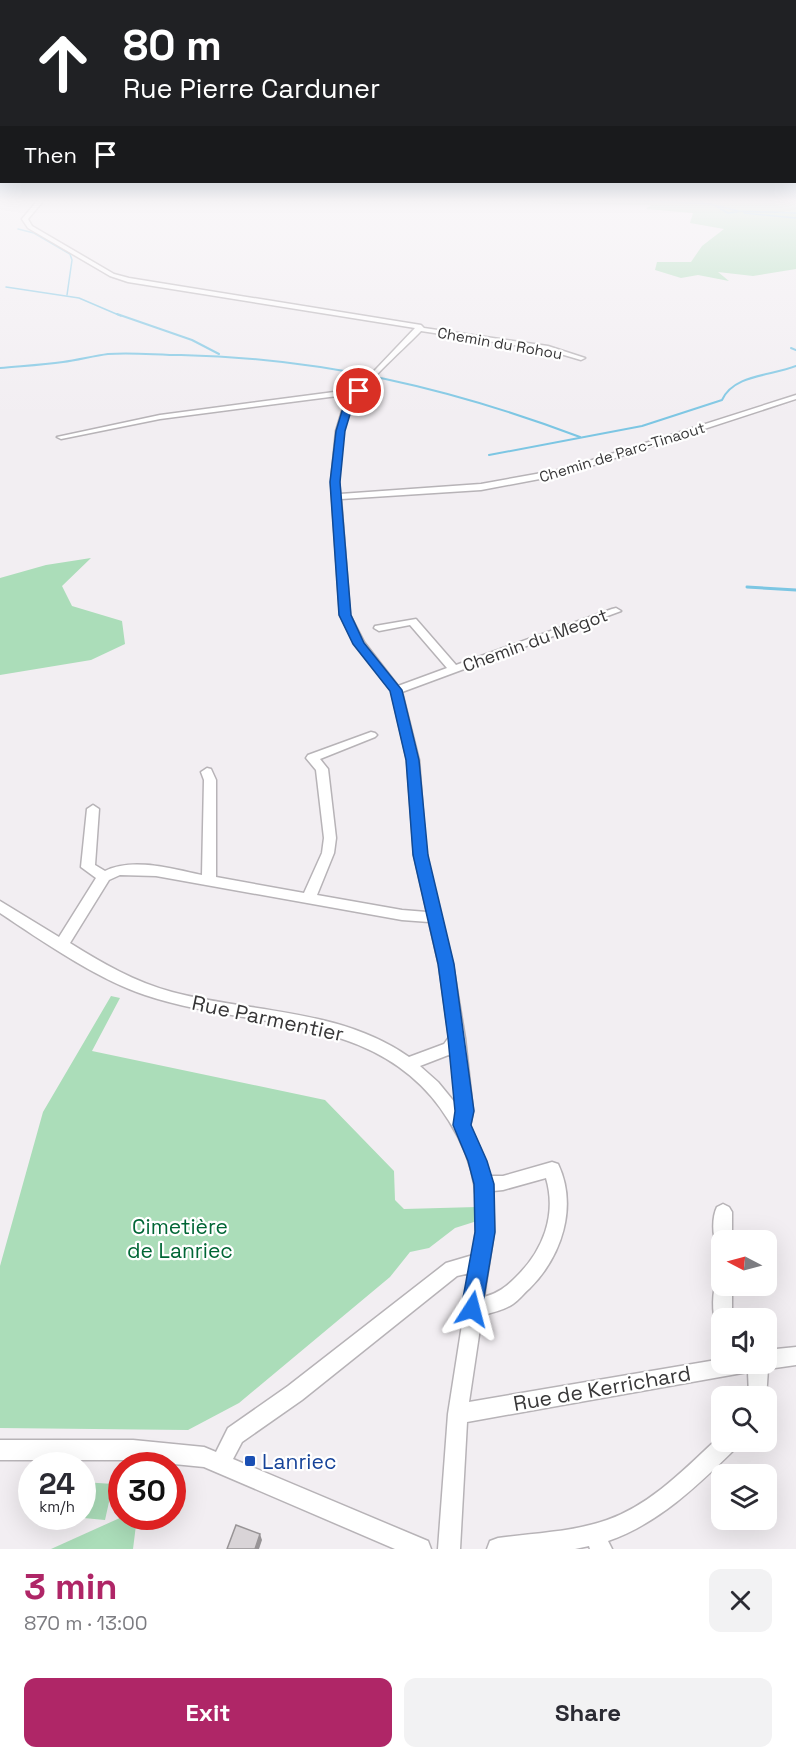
<!DOCTYPE html>
<meta charset="utf-8">
<style>
:root{--surface:#fff;--page:#f2f2f3;--text:#2b2b33;--muted:#7c7c81;--accent:#af2667}
body{margin:0;font-family:"Space Grotesk",sans-serif;background:var(--page);color:var(--text);height:100vh;display:flex;flex-direction:column;font-size:22px;white-space:nowrap}
*{box-sizing:border-box;margin:0}
p{font-size:20px;color:var(--muted)}
.icon{flex:none;width:33px;height:33px;fill:none;stroke:currentColor;stroke-width:2;stroke-linecap:round;stroke-linejoin:round}
.map{position:relative;height:1549px;overflow:hidden}
.panel{display:flex;flex-direction:column;background:var(--surface);flex:1}
.panel>*{flex:none}
.guide{position:absolute;left:0px;top:0px;width:796px;height:183px;box-shadow:0 6px 24px #0002;background:#202124;color:#fff;overflow:hidden}
.needle{width:39px;rotate:276deg}
.controls{position:absolute;left:711px;top:1230px;display:grid;gap:12px}
.controls a{display:grid;place-items:center;width:66px;height:66px;border-radius:12px;background:var(--surface);box-shadow:0 6px 24px #0002;font-size:30px}
.speed{position:absolute;left:18px;top:1452px;display:flex;gap:12px;font-size:30px;font-weight:700;text-align:center}
.speed>*{display:grid;place-content:center;width:78px;height:78px;border-radius:50%;background:var(--surface);box-shadow:0 6px 24px #0002;line-height:1}
.speed small{font-size:15px;font-weight:400}
.speed .limit{border:9px solid #d22;background:#fff;color:#111}
.pin{position:absolute;display:grid;place-items:center;width:51px;height:51px;color:#fff;margin:-26px;border:3px solid #fff;border-radius:50%;box-shadow:0 2px 6px #0007}
.me{position:absolute;width:66px;margin:-33px;rotate:9deg;stroke-linejoin:round;filter:drop-shadow(0 0 4px #0008)}
.turn{display:flex;align-items:center;gap:21px;height:126px;padding:0 24px;font-size:27px}
.turn .icon{width:78px;height:78px;stroke-width:2.5}
.turn b{display:block;font-size:42px;line-height:51px}
.then{display:flex;align-items:center;height:57px;padding:0 24px;background:#0003;gap:12px;font-size:22px}
.round{display:grid;place-items:center;flex:none;width:63px;height:63px;border-radius:12px;background:var(--page)}
.summary{display:flex;align-items:center;justify-content:space-between;height:102px;padding:0 24px}
h1{font-size:36px;font-weight:600;line-height:45px;color:var(--accent)}
.primary-button{display:flex;gap:12px;margin-top:auto;padding:12px 24px}
.primary-button a{flex:1;height:69px;border-radius:12px;background:var(--accent);color:#fff;font-size:24px;font-weight:600;line-height:69px;text-align:center}
.primary-button a+a{background:var(--page);color:var(--text)}
.map>svg:first-child{display:block}
.green{fill:#abddb9}
.lines{fill:none;stroke-linecap:round;stroke-linejoin:round}
.stream-far2{stroke:#7cc6e3;stroke-width:1.5}
.stream-far1{stroke:#7cc6e3;stroke-width:2}
.stream{stroke:#7cc6e3;stroke-width:3}
.street-casing{stroke:#b7b3b7;stroke-width:3}
.street{fill:#fff;fill-rule:evenodd}
.shaded-wall{fill:#989496}
.building{fill:#d9d4d7;stroke:#989496;stroke-width:1.5}
.route{fill:#1a73e8;stroke:#114b97;stroke-width:1.5}
.transit-dot{fill:#1a4fb4;stroke:#fff;stroke-width:2}
.labels{text-anchor:middle;dominant-baseline:central;stroke-width:4.5;stroke-linejoin:round;paint-order:stroke}
.far-street-label{font-size:15px;fill:#383738;stroke:#fff}
.street-label{font-size:18px;fill:#383738;stroke:#fff}
.near-street-label{font-size:21px;fill:#383738;stroke:#fff}
.near-park-label{font-size:21px;fill:#006635;stroke:#fff}
.near-transit-label{font-size:21px;fill:#164399;stroke:#fff;text-anchor:start}
</style>
<div class="map">
<svg width="796" height="1549" viewBox="0 0 796 1549">
<rect width="100%" height="100%" fill="#f2eef2"/>
<g class="green">
<path d="M796,200v69l-43,7 -35,-4 11,9 -31,-6 -17,3 -26,-8 2,-8h34l11,-16 22,-17 -34,-6 3,-10 -47,-4 5,-4 -92,-1 -36,-3z"/>
<path d="M91,558l-29,28 10,20 50,15 3,23 -34,16 -91,15v-97l46,-13z"/>
<path d="M111,996l9,2 -28,53 233,49 69,71 1,29 9,9 73,-2v14l-22,7 -26,20 -19,4 -20,25 -151,126 -51,27 -188,-2v-162l43,-154z"/>
<path d="M83,1482l30,2 -8,36 -32,-3 9,-1z"/>
<path d="M122,1517h15l-4,32h-82z"/>
</g>
<g class="lines">
<g class="stream-far2">
<path d="M623,200l87,4 28,7 58,2"/>
<path d="M689,200l14,2"/>
<path d="M716,206l12,7 9,-1"/>
<path d="M744,213l52,5"/>
<path d="M18,229l16,4 36,21 2,6 -5,35"/>
<path d="M6,287l73,11 42,18"/>
</g>
<g class="stream-far1">
<path d="M117,314l75,26 27,14"/>
<path d="M791,348l5,2"/>
<path d="M0,368c21,-2 42,-3 63,-6 15,-2 30,-6 45,-8 24,-2 49,1 73,1 140,3 269,33 399,82"/>
<path d="M489,455l153,-29 80,-26c12,-26 50,-24 74,-34"/>
</g>
<path class="stream" d="M747,587l49,3"/>
<g class="street-casing">
<g id="street">
<path d="M38,200h6l-16,19 4,7 82,48 15,4 292,47 3,3 124,18 37,12 -4,2 -34,-10 -126,-19c-21,22 -60,54 -71,80 -10,22 -12,60 -10,83l141,-10 83,-15 232,-74v4l-230,75 -85,16 -140,9 9,116 14,27 34,44 49,-18 -37,-43 -31,6 -5,-3 1,-2 41,-7 40,46 156,-56 4,-1 5,3 -219,81 17,68 7,95 27,110 12,73 8,73 -3,15 13,29 7,21h13l49,-14 6,2c20,42 4,92 -28,124 -6,5 -11,12 -17,16 -9,6 -21,9 -31,11l-13,87 253,-43v5h44v-14l30,-3v18l-28,4 -2,30v-3h-17l-1,-24 -281,50 -7,127h-22l10,-135 16,-102 -1,-3 7,-36 -13,3 -155,124 -60,42 -9,17 195,82 3,8h-36l-191,-82 -71,-7h-133v-20h133l71,7 12,5 12,-24 60,-42 158,-123 27,-8c8,-50 4,-90 -24,-134 -67,-110 -197,-90 -304,-126 -48,-16 -103,-54 -145,-82v-12l59,36 37,-59 -15,-11 6,-58 6,-4 6,4 -4,56 10,6c28,-14 68,-2 97,4l2,-95 -3,-8 6,-4 4,1 5,11v97l88,16 18,-40 2,-15 -8,-68 -10,-12 2,-3 63,-23 4,1 2,2 -2,2 -55,22 8,10 8,69 -2,15 -17,42 85,15 25,2 -13,-57 -7,-95 -16,-70 -37,-47 -14,-28 -9,-133 5,-51 6,-20 11,-17 -193,25 -99,20 -4,-2 103,-22 197,-26 58,-61 -287,-46 -18,-6 -82,-48 -6,-9zM120,875l36,1 246,44 27,2 10,43 10,72 -5,7 -35,13c-70,-49 -158,-44 -237,-65 -37,-10 -70,-29 -102,-49l39,-63zM451,1054l5,50 -18,-22 -18,-16zM546,1178c11,37 -3,73 -30,99 -10,10 -18,16 -32,20l10,-65 -1,-41 10,-1z"/>
<path d="M723,1204l6,3 3,5v28h-10v8l-5,-2c-5,-11 -5,-29 0,-39z"/>
<path d="M722,1278v8h10v32h-10v8l-6,-2c-4,-11 -4,-33 1,-44z"/>
<path d="M721,1435l1,7h16l-3,7c-37,36 -77,75 -127,92l4,8h-22l-1,-3 -14,3h-88l3,-8 8,-3c36,-5 75,-6 109,-18 44,-15 81,-54 114,-85z"/>
</g>
</g>
<use href="#street" class="street"/>
</g>
<path class="shaded-wall" d="M260,1534l2,6 -3,9h-4z"/>
<path class="building" d="M236,1525l24,9 -5,15h-28z"/>
<linearGradient id="sky" x2="0" y2="1"><stop stop-color="#7dbbe6"/><stop offset="0.48" stop-color="#f9f7f9"/><stop offset="1" stop-color="#f9f7f9" stop-opacity="0"/></linearGradient>
<rect width="796" height="417" fill="url(#sky)"/>
<path class="route" d="M356,389l7,2 -12,20 -6,20 -5,51 11,133 13,28 38,47 17,70 9,95 26,109 20,147 -3,14 16,36 7,23 1,48 -13,77 -3,7 -7,3 -8,-3 -3,-7 14,-77 -1,-48 -6,-23 -15,-36 2,-14 -7,-73 -10,-74 -25,-109 -7,-95 -16,-69 -37,-47 -14,-29 -9,-133 6,-51 6,-20z"/>
<rect class="transit-dot" x="244" y="1455" width="12" height="12" rx="3"/>
<g class="labels">
<g class="far-street-label">
<text transform="translate(500 343) rotate(10)">Chemin du Rohou</text>
<text transform="translate(622 452) rotate(-17)">Chemin de Parc-Tinaout</text>
</g>
<g class="street-label">
<text transform="translate(535 640) rotate(-20)">Chemin du Megot</text>
</g>
<g class="near-street-label">
<text transform="translate(268 1018) rotate(12)">Rue Parmentier</text>
<text transform="translate(602 1388) rotate(-10)">Rue de Kerrichard</text>
</g>
<g class="near-park-label">
<text x="180" y="1226">Cimetière<tspan x="180" dy="24">de Lanriec</tspan></text>
</g>
<g class="near-transit-label">
<text x="262" y="1461">Lanriec</text>
</g>
</g>
</svg>
<div class="controls">
<a><svg class="needle" viewBox="-14 -14 28 28"><path d="M0-13l5 13h-10z" fill="#e53935"/><path d="M0 13l5-13h-10z" fill="#7c7c81"/></svg></a>
<a><svg class="icon" aria-label="sound" viewBox="0 0 24 24"><path d="M4 9h4l5-4v14l-5-4H4zM17 9q2 3 0 6"/></svg></a>
<a><svg class="icon" aria-label="search" viewBox="0 0 24 24"><circle cx="10" cy="10" r="6"/><path d="M15 15l6 6"/></svg></a>
<a><svg class="icon" aria-label="layers" viewBox="0 0 24 24"><path d="M12 4l9 5-9 5-9-5zM3 14l9 5 9-5"/></svg></a>
</div>
<div class="speed"><div>24<small>km/h</small></div><div class="limit">30</div></div>
<div class="pin" style="left:359px;top:391px;background:#d93025"><svg class="icon" aria-label="arrive" viewBox="0 0 24 24"><path d="M6 21V4h12l-3 4 3 4H6"/></svg></div>
<svg class="me" style="left:472px;top:1309px" viewBox="-20 -20 40 40"><path d="M0-17L14 15 0 8-14 15z" fill="#1a73e8" stroke="#fff" stroke-width="4"/></svg>
<div class="guide">
<div class="turn"><svg class="icon" aria-label="ahead" viewBox="0 0 24 24"><path d="M12 20V5M6 11l6-6 6 6"/></svg><div><b>80 m</b>Rue Pierre Carduner</div></div>
<div class="then">Then<svg class="icon" aria-label="arrive" viewBox="0 0 24 24"><path d="M6 21V4h12l-3 4 3 4H6"/></svg></div>
</div>
</div>
<section class="panel">
<div class="summary"><div><h1>3 min</h1><p>870 m · 13:00</p></div><a class="round"><svg class="icon" aria-label="close" viewBox="0 0 24 24"><path d="M6 6l12 12M18 6L6 18"/></svg></a></div>
<div class="primary-button"><a>Exit</a><a>Share</a></div>
</section>
